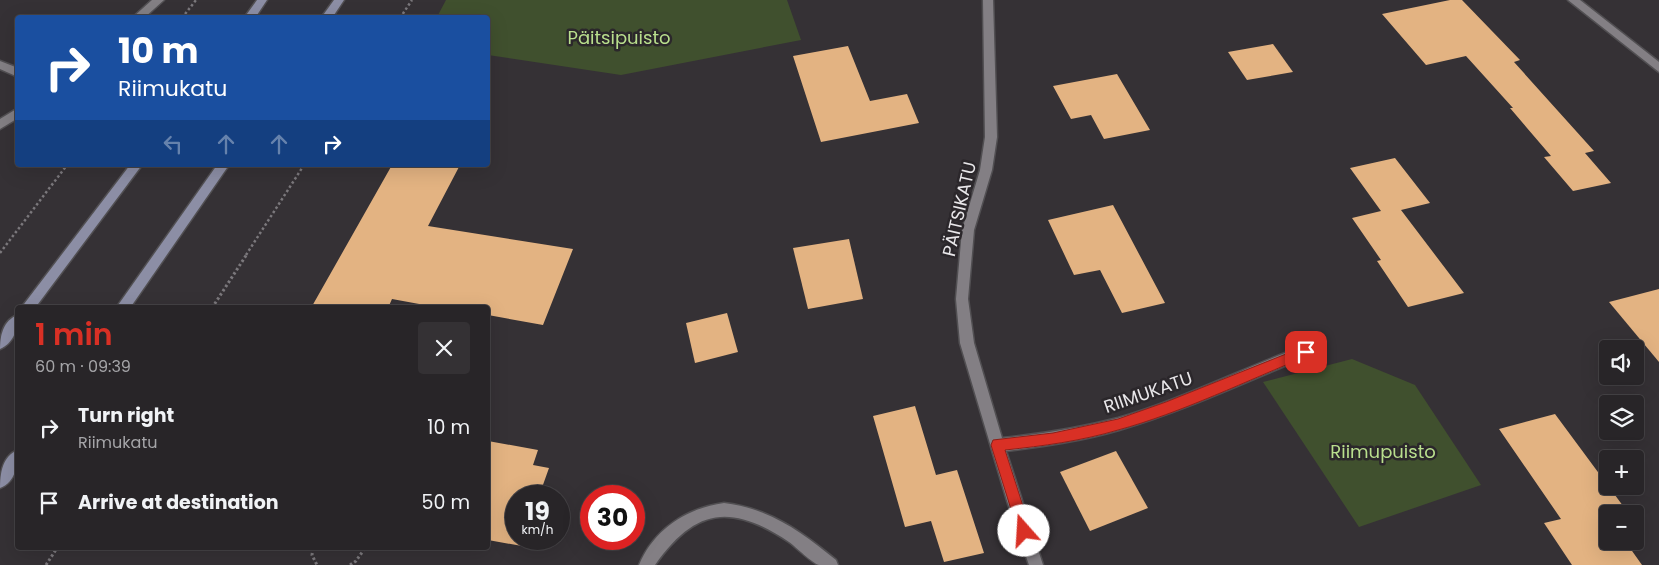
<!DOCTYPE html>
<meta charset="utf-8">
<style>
:root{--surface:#282528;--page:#343134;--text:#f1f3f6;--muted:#a5a5a8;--line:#444245;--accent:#d93025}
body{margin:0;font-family:Poppins,sans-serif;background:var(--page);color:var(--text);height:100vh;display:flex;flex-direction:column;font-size:19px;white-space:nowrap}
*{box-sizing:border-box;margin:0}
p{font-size:16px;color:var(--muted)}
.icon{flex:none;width:28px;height:28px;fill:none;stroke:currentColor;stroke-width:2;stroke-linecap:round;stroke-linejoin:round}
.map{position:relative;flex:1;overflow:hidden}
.panel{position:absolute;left:15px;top:305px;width:475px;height:245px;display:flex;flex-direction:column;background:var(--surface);border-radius:5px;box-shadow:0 5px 20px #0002,0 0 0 1px var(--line)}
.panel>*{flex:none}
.top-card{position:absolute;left:15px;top:15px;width:475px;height:152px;border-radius:5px;box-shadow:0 5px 20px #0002,0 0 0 1px var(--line);background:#1a4fa0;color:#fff;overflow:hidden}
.tools{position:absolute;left:1599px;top:340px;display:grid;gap:10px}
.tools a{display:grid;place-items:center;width:45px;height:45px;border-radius:5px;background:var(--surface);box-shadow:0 5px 20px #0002,0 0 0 1px var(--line);font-size:25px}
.speed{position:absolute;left:505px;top:485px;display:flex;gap:10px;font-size:25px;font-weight:700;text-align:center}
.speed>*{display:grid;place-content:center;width:65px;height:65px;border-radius:50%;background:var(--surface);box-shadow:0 5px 20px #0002,0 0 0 1px var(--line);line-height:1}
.speed small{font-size:12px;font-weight:400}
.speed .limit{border:8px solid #d22;background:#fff;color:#111}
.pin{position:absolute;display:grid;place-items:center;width:42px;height:42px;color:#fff;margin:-21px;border-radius:10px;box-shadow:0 2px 8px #0006}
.me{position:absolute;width:55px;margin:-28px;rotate:341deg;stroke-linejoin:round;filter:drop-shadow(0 0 4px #0008)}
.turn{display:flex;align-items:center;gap:18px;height:105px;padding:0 20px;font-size:22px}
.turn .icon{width:65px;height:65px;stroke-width:2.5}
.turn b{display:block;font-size:35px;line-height:42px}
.lanes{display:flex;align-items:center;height:48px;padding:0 20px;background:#0003;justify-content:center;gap:25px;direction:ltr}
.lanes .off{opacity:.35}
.round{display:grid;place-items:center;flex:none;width:52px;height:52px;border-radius:5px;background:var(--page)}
.overview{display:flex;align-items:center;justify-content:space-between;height:85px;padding:0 20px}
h1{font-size:30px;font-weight:600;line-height:38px;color:var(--accent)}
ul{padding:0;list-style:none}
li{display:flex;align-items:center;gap:15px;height:75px;padding:0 20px}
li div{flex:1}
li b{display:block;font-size:19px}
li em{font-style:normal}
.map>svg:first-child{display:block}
.green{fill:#40502e}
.building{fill:#e3b382}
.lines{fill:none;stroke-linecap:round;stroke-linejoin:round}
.minor-casing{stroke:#514f52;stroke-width:3}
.secondary-casing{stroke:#514f52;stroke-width:3}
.path-far1{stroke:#7b787c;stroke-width:2.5;stroke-dasharray:2.5 2.5;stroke-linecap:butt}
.path{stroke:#7b787c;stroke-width:3;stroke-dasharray:2.5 2.5;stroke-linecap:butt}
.minor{fill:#837f84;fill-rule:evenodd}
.secondary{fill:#8c8ea5;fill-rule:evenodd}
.route{fill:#d93025;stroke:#8d1f18}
.labels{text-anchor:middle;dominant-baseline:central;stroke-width:5;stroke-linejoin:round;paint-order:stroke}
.park-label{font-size:18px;fill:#b9df8d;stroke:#2b272b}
.street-label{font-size:18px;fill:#e9e7ea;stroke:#2b272b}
</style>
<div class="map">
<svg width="1659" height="565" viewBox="0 0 1659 565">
<rect width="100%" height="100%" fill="#353135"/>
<g class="green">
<path d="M446,0h341l14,40 -180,35 -133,-20v-37l-51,-1z"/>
<path d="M1352,359l63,26 66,100 -122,42 -96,-145z"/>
</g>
<g class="building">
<path d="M1450,0h12l58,60 -6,2 80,89 -9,2 26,30 -38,8 -29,-34 7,-1 -41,-48h3l-47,-52 -40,9 -44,-51z"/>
<path d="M1273,44l20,28 -46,8 -19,-28z"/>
<path d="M848,46l22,55 37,-7 12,29 -98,19 -28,-86z"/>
<path d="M1117,74l33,56 -46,9 -13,-24 -20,4 -18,-33z"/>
<path d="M1395,158l35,45 -29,7 63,83 -56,14 -31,-46 4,-1 -29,-42 29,-7 -31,-43z"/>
<path d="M392,165h68l-32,61 145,23 -30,76 -55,-10v-7h-47l-49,-9 -4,9h-77z"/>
<path d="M1113,205l52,98 -43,10 -22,-43 -26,5 -26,-55z"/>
<path d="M849,239l14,60 -55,10 -15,-61z"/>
<path d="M1659,289v73l-50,-60z"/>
<path d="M727,313l11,39 -43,11 -9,-40z"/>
<path d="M915,406l21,69 21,-5 27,83 -40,9 -13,-41 -26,6 -32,-111z"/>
<path d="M1555,414l74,100h-24l3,3v24h17l17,24h-70l-28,-42 17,-4 -62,-90z"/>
<path d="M488,441l50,9 -5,15 16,3 -10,28h-23v43h8l-2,7 -34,-6z"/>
<path d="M1116,451l32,57 -58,23 -30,-59z"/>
</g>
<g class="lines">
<g class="minor-casing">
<g id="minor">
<path d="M152,0h12l-20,18h-12z"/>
<path d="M983,0h10l4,137 -5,33 -18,60 -6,69 6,44 28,95c39,-4 78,-10 116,-20 65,-19 125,-50 188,-73l5,2 2,4 -2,4c-64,26 -127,56 -192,75 -37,11 -75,16 -113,21l37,114h-14l-18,-51 -51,-171 -4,-44 6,-69 18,-60 5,-33z"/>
<path d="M1568,0h12l79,62v10z"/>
<path d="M0,61l18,7v9l-18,-8z"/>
<path d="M18,108v10l-18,11v-10z"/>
<path d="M724,503c45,5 78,29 112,57l2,5c-5,0 -14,0 -19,0 -7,-2 -23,-18 -30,-23 -58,-39 -94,-34 -134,23h-16c15,-36 48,-57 85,-62z"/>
</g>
</g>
<g class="secondary-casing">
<g id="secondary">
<path d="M257,0h10l-12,18h-11z"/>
<path d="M334,0h10l-12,18h-11z"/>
<path d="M130,165h12l-107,143h-14z"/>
<path d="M217,165h12l-99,143h-14z"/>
<path d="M18,315c0,13 -4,28 -18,34 0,-13 3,-29 18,-34z"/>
<path d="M18,450c0,14 -2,32 -18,38 0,-14 2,-32 18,-38z"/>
</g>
</g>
<g class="path-far1">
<path d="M182,18l14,-18"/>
<path d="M400,18l12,-18"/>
<path d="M0,253l67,-88"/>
<path d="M246,255l58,-90"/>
</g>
<g class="path">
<path d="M212,308l35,-54"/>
<path d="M313,548l-1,7 5,10"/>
<path d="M46,565l11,-17"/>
<path d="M350,565l6,-4 9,-13"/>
</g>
<use href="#minor" class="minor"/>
<use href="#secondary" class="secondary"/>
</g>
<path class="route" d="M1306,346l4,2 2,4 -2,3c-62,25 -129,58 -192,75 -37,11 -75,16 -113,20l26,81 -2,4 -5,2 -5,-2 -28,-90 2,-5 60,-7 65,-14 48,-17z"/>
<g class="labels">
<g class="park-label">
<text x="619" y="37">Päitsipuisto</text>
<text x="1383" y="451">Riimupuisto</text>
</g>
<g class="street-label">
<text transform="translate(959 209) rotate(-77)">PÄITSIKATU</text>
<text transform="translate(1148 392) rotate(-19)">RIIMUKATU</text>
</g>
</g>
</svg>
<div class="tools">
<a><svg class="icon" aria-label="sound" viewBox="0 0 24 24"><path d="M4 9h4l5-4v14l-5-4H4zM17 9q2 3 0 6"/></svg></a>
<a><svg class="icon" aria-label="layers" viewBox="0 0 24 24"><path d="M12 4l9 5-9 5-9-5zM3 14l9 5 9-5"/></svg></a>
<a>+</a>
<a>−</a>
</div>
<div class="speed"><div>19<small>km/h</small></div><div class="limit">30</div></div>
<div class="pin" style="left:1306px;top:352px;background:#d93025"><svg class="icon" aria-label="arrive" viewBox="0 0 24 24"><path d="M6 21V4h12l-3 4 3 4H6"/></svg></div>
<svg class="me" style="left:1024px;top:531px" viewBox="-20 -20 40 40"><circle r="19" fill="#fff"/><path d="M0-13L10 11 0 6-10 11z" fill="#d93025"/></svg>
<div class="top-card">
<div class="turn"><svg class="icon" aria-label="right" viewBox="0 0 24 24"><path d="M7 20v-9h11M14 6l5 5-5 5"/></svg><div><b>10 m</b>Riimukatu</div></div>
<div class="lanes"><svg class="icon off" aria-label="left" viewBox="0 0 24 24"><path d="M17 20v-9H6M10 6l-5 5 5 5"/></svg><svg class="icon off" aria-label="ahead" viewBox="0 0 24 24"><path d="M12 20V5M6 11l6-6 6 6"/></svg><svg class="icon off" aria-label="ahead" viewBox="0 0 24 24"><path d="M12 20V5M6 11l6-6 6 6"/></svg><svg class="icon" aria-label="right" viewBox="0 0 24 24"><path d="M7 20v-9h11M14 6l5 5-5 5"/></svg></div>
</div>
<section class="panel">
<div class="overview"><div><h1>1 min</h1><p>60 m · 09:39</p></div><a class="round"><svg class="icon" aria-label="close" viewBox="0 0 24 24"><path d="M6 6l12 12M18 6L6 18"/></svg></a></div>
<ul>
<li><svg class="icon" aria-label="right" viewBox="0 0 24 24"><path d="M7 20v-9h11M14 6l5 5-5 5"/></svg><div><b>Turn right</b><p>Riimukatu</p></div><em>10 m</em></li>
<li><svg class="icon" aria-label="arrive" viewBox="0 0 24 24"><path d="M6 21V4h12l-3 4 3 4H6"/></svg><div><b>Arrive at destination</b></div><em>50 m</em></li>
</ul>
</section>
</div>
